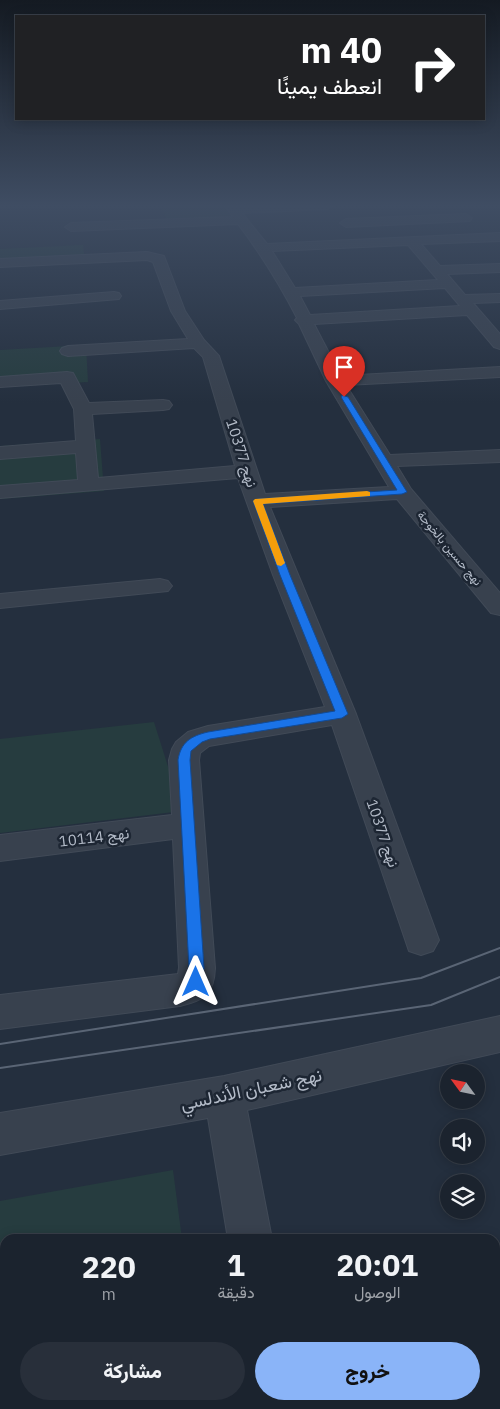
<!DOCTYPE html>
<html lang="ar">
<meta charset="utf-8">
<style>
:root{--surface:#1b232e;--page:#282f3a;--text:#f1f3f6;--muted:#a0a4aa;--line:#39404a;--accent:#8ab4f8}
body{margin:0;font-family:"IBM Plex Sans",Vazirmatn,sans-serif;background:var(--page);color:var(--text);direction:rtl;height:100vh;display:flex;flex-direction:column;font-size:19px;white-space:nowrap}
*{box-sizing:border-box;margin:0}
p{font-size:16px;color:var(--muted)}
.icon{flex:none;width:28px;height:28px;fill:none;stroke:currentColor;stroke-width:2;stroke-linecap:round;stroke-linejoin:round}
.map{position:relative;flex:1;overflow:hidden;direction:ltr}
.panel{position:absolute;left:0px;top:1234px;width:500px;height:176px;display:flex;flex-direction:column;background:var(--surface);border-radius:15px 15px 0 0;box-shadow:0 2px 12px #0003,0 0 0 1px var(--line);direction:rtl}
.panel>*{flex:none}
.top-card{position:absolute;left:15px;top:15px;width:470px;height:105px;border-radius:0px;box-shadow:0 2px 12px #0003,0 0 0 1px var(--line);direction:rtl;background:#202124;color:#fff;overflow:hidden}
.needle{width:32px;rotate:303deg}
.fabs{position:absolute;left:440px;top:1064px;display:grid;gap:10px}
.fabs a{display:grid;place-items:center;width:45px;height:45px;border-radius:50%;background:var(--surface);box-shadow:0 2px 12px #0003,0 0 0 1px var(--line);font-size:25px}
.pin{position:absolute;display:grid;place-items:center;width:42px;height:42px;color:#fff;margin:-51px -21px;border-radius:50% 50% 50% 0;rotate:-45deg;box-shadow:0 0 5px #0007}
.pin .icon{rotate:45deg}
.me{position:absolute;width:55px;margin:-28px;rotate:0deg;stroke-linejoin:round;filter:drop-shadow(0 0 4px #0008)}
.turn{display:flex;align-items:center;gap:18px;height:105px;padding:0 20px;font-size:22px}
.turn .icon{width:65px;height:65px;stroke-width:2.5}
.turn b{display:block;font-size:35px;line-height:42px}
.eta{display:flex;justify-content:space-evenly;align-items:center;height:85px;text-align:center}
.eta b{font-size:30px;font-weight:800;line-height:35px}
.action{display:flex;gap:10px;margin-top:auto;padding:10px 20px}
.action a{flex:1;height:58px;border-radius:30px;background:var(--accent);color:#111;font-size:20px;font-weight:800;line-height:58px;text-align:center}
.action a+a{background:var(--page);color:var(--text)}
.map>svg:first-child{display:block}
.green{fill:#263c3f}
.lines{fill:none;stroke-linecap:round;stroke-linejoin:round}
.minor-casing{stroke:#414a57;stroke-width:2}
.minor{fill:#38414e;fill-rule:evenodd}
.tram{stroke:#5a6575;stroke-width:2}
.route{fill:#1a73e8;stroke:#114b97}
.slow{fill:#f59e0b}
.labels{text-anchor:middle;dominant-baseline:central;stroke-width:5;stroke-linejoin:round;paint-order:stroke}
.far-street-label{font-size:12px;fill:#b4bcc9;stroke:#1d2633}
.street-label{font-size:15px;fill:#b4bcc9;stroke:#1d2633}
.near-street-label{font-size:18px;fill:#b4bcc9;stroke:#1d2633}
</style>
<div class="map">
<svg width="500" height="1409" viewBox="0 0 500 1409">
<rect width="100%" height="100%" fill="#242f3e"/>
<g class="green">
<path d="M162,206h63l13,16 -69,3z"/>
<path d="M83,245l2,16 -85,5v-17z"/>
<path d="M86,345l2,37 -88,5v-37z"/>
<path d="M100,439l4,52 -104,8v-53z"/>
<path d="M154,722l28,89 -182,22v-94z"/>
<path d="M173,1170l9,69h-177v166h67l-19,4h-53v-208z"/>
</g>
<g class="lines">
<g class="minor-casing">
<g id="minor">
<path d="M225,206h108l-6,3 -85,4 25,31 233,-11v8l-79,3 19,22 60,-2v8l-53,2 18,21 35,-1v8l-27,1 27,31v15l-6,-2 -27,-32 -153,9 27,52 159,-9v10l-154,8 44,70 110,-5v12l-103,4 14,23 89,104v22l-9,-2 -94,-114 -127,8 86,207 83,226 -6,11 -12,4 -12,-4 -77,-226 -123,21 -9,7 -1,7 16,208c-1,26 -10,32 -35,38l-180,23v-34l178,-21 1,-6 -6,-129 -173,22v-26l172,-20 -3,-55 3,-11 4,-7 12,-10 20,-6 117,-19 -52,-132 -35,-97 -238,20v-12l78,-6 -2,-27 -76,6v-12l76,-6 -2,-32 -13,-26 -61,4v-10l67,-5 6,1 16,30 74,-3 6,1 3,4 -3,4 -6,1 -71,4 6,64 137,-12 -32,-109 -9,-9 -126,8 -6,-2 -2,-3 2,-3 6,-2 120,-7 -17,-28 -18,-49 -6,-2 -147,7v-8l147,-7 17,4 21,55 19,29 15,16 46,138 124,-7 -63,-106 -27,-57 -4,-4 2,-2c-17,-33 -36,-64 -59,-94l-167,7 -6,-4 6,-4 162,-6zM408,245l30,35 -143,8 -23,-37zM445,288l15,18 -150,9 -10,-19z"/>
<path d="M466,214l6,4 -2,3 -124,6 -6,-4 6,-4z"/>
<path d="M114,292l5,1 2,3 -2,3 -119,10v-8z"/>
<path d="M160,579l8,2 4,5 -4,5 -168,17v-14z"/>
<path d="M500,1016v36l-253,58 25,129h-44l-20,-121 -208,37v-42l224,-37z"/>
<path d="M500,1319v48l-5,1v-48z"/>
<path d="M254,1405h50l1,4h-50z"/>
</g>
</g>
<use href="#minor" class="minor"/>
<g class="tram">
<path d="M0,1044l421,-66 79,-30"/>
<path d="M0,1068l431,-63 69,-28"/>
</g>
</g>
<linearGradient id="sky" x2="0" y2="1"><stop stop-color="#141a22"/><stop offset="0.51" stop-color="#3f4d63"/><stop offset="1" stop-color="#3f4d63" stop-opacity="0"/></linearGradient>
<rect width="500" height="403" fill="url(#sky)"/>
<path class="route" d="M342,395l6,2 59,95 -5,2 -139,10 27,71 58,139 -6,4 -132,21 -8,3 -11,9 -1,9 14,208 -3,18 -5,2 -5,-2 -3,-4 1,-14 -11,-208c3,-18 13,-24 30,-28l127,-21 -55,-136 -27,-74 5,-2 139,-9 -56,-93z"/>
<path class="slow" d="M367,491l3,1v4l-107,8 22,59 -4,3 -4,-1 -24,-64 2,-2z"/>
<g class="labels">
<g class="far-street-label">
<text transform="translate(450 548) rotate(50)">نهج حسين بالخوجة</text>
</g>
<g class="street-label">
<text transform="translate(242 453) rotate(72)">نهج 10377</text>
<text transform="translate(383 833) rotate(71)">نهج 10377</text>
<text transform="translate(94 837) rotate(-7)">نهج 10114</text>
</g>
<g class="near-street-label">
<text transform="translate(251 1089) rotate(-12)">نهج شعبان الأندلسي</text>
</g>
</g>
</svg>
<div class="fabs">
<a><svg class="needle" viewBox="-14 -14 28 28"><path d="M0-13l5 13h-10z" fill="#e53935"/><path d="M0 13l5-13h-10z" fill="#a0a4aa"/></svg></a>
<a><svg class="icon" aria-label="sound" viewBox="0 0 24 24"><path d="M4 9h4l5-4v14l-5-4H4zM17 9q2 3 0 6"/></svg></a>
<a><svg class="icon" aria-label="layers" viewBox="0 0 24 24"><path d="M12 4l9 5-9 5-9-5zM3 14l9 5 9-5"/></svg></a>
</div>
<div class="pin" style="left:344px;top:397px;background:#d93025"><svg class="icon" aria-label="arrive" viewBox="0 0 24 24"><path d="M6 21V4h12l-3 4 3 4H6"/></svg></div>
<svg class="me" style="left:196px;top:982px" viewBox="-20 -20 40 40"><path d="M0-17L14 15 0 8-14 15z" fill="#1a73e8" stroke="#fff" stroke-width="4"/></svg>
<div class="top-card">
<div class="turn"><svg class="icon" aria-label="right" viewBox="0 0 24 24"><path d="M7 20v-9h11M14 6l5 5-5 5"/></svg><div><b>40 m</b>انعطف يمينًا</div></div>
</div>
<section class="panel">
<div class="eta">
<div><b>20:01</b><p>الوصول</p></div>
<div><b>1</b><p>دقيقة</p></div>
<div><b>220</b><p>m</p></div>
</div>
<div class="action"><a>خروج</a><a>مشاركة</a></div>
</section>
</div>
